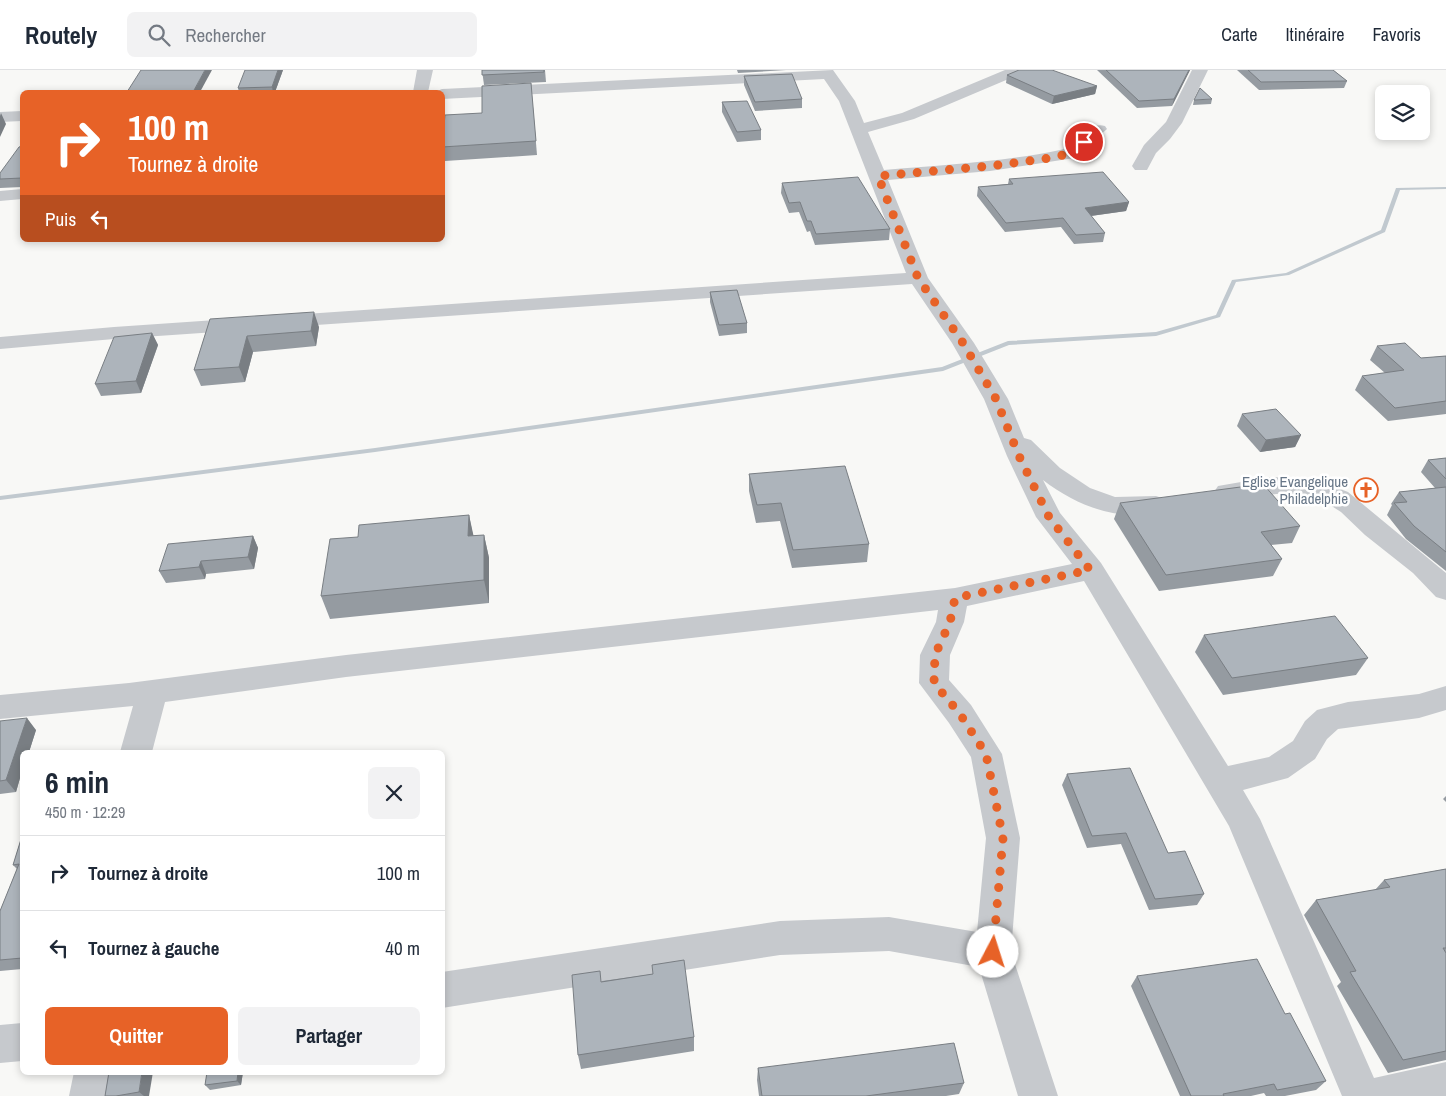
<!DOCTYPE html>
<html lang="fr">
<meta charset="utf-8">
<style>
:root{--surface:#fff;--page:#f2f2f3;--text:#1f2937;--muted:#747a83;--line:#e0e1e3;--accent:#e76227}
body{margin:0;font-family:"Archivo Narrow",sans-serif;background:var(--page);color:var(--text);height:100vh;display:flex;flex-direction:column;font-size:19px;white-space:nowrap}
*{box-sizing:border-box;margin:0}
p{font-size:16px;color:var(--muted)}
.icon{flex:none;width:28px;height:28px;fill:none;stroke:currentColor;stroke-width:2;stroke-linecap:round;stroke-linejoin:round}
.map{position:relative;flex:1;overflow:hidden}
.sheet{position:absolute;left:20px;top:680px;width:425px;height:325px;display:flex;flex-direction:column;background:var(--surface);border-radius:8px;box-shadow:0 2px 8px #0003}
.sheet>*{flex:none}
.top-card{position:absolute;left:20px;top:20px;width:425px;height:152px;border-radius:8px;box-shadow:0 2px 8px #0003;background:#e76227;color:#fff;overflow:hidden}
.tools{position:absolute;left:1375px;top:15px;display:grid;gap:10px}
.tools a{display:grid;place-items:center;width:55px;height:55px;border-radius:8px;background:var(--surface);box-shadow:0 2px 8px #0003;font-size:25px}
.pin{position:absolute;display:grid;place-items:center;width:42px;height:42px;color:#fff;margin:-21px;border:2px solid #fff;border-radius:50%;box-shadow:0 1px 5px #0007}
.me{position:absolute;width:55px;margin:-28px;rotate:5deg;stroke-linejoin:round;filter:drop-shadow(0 0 4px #0008)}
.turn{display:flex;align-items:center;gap:18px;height:105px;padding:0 25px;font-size:22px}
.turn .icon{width:65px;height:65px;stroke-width:2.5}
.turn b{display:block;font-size:35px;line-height:42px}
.then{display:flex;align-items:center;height:48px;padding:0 25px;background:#0003;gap:10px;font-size:19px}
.round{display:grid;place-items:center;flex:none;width:52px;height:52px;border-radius:8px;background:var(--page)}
.overview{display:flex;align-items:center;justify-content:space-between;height:85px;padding:0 25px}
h1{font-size:30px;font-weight:700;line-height:38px}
.cta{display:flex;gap:10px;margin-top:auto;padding:10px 25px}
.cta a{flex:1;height:58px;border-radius:8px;background:var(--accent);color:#fff;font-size:20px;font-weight:700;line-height:58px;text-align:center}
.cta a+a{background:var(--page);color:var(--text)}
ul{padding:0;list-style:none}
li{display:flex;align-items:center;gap:15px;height:75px;padding:0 25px;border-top:1px solid var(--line)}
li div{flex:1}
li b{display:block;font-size:19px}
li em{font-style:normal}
header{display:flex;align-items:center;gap:30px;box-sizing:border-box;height:70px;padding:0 25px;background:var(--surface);border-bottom:1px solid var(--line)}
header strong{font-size:24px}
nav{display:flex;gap:28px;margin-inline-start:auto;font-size:18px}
.search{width:350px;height:45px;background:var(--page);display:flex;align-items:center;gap:12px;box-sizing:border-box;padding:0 18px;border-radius:8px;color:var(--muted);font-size:19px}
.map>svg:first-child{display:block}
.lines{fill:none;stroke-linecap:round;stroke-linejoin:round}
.stream{fill:#c1c9cf;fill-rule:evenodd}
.street{fill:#c6c9cd;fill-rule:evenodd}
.wall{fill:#959ba1}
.shaded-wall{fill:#797e83}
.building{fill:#adb4bb;stroke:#797e83}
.route{stroke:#e76227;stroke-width:9;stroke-dasharray:0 16.2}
.labels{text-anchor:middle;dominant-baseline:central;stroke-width:5;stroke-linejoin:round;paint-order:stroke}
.poi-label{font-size:15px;fill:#677687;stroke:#fff;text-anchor:end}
</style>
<header>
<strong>Routely</strong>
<div class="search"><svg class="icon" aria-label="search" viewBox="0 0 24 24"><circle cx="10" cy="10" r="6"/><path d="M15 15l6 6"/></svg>Rechercher</div>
<nav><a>Carte</a><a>Itinéraire</a><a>Favoris</a></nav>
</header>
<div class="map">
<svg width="1446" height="1026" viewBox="0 0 1446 1026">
<rect width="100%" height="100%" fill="#f8f8f6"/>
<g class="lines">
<path class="stream" d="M1446,117v2l-46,1 -15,42 -96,43 -53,7 -16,35 -64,19 -147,9 -66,26 -568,81 -375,48v-4l375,-48 567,-81 66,-26 148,-9 60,-17 16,-35 54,-7 95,-43 15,-42z"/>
<g class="street">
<path d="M417,0h16l-5,22h-15z"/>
<path d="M833,0l22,31 9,22 38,-10 103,-43h21l-3,3 -109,46 -46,13 16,38c59,-5 118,-8 176,-20 17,-3 25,-29 45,-24l2,3 -33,29 -6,1 -78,12 -102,9 40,98 46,65 34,56 16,39 7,2 29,28 30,20 25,9 41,-1 9,3 4,6 -4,6c-44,12 -87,-4 -122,-31l17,33 41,50 127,203 41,-9 24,-16 12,-20 12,-11 31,-8 71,-8 27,-8v24l-27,8 -81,11 -11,10 -12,20 -27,19 -45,12 17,29 114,259 72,-16v34h-104l-113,-270 -145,-245 -117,25 -3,16 -14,33 -1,25 22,25 31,49 18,84 -9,114 47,144h-40l-39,-129 -90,-16 -109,4 -338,53v-36l338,-51 109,-4 88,15 9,-94 -15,-81 -22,-34 -30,-40 1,-28 16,-33 2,-12 -592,67 -181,25 -13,50h-32l13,-46 -133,13v-24l129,-12 217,-28 609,-67 117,-24 -36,-47 -29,-61 -23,-57 -32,-56 -40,-59 -798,55 -114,10v-12l114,-10 792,-54 -67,-172 -15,-22 -382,20v-7h-7l7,-3z"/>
<path d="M1192,0h16l-26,53 -12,16 -14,14 -9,17h-12l-3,-4 12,-21 22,-23z"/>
<path d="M22,41v10l-22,1v-10z"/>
<path d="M22,119v10l-22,2v-10z"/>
<path d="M1270,407l44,2 34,13 98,81v27l-10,-3 -23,-24 -48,-38 -24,-23 -22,-14 -34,-5 -58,7 -9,-2 -4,-6 4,-6z"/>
<path d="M22,953v38l-22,2v-38z"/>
<path d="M74,1002h40l-5,24h-40z"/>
</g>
</g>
<g class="wall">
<path d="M283,0l-8,22h-36l-1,-4z"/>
<path d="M482,0h63l1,12 -62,3z"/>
<path d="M737,0h49l-48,3z"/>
<path d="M1097,0h93l-18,36 -35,2z"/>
<path d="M1237,0h96l14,11 -3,7 -85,2z"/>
<path d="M1007,5l90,11 -2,8 -43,10 -46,-21z"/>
<path d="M744,6l58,23v9l-47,3 -11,-26z"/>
<path d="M531,13l6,72 -92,6 -3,-16 40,-32z"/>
<path d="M1212,29l-1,5 -18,1 1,-5z"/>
<path d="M722,32l39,28v10l-24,2 -15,-30z"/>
<path d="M22,76v41l-22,1v-15z"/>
<path d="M1009,109l120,23 -3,9 -35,5 14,17 -2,9 -29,2 -13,-17 -56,5 -28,-36 1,-9 30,-3z"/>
<path d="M782,113l108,46 -1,11 -74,5 -5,-14 -3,1 -8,-20 -10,1 -8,-20z"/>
<path d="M710,222l37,31v10l-28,3 -9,-34z"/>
<path d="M210,249l109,8 -3,19 -63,6 -8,30 -44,4 -7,-16z"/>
<path d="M152,263l6,12 -17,48 -40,3 -6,-12z"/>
<path d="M1377,276l44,12 25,-2v58l-58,7 -33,-31 7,-14 23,-3 -15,-13z"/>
<path d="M1242,344l59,21 -6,12 -35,5 -23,-26z"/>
<path d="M1446,388v113l-40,-32 -19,-24 5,-10 -1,-1 8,-12 36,-4 -14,-16 7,-12z"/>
<path d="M749,404l120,70 -2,18 -75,6 -12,-47 -24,2 -7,-32z"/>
<path d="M1120,433l180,23 -8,17 -21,2 11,14 -9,17 -114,15 -45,-72z"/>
<path d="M469,445l4,21 11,-1 5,23v45l-159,16 -9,-23 37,-59z"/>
<path d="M253,466l5,12 -4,21 -48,5 -1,5 -39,4 -7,-12z"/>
<path d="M1204,565l164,23 -12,17 -133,20 -28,-43z"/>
<path d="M0,651l36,9 -7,22h-7v19l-6,21 -16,2z"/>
<path d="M1067,704l101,79 36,41 -7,11 -48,5 -28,-66 -34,4 -25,-63z"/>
<path d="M1446,726v6l-3,-3z"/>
<path d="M22,766v133l-22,2v-60l17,-42 -4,-4z"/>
<path d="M1446,799v192v-1l-58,13 -51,-87 4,-4 -37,-67 12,-15 59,-10 9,-10z"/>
<path d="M653,904l41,63v14l-113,18 -3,-14 24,-74z"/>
<path d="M1137,906l148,38 41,67 -10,9 -31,6h-19l-2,-3 -13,3h-71l-49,-110z"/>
<path d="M758,998l206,15 -5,11 -13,2h-187l-2,-16z"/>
<path d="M109,1002l40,24h-44z"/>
<path d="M207,1002h36l-2,13 -31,5 -5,-5z"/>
</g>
<g class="shaded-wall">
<path d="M205,0h7l-12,22h-7z"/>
<path d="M278,0h5l-8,22h-2l-1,-5z"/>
<path d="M1189,0h1l-18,36 2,-7z"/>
<path d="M1097,16l-2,8 -43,10 2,-8z"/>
<path d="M1,43l5,11 -6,13v-21z"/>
<path d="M1129,132l-3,9 -43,6 2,-9z"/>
<path d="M314,242l5,15 -3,19 -5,-15z"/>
<path d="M152,263l6,12 -17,48 -5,-12z"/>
<path d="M247,266l6,16 -8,30 -6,-15z"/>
<path d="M1301,365l-6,12 -35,5 6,-12z"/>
<path d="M469,445l5,23 -6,-2z"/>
<path d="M484,465l5,23v45l-5,-23z"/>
<path d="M253,466l5,12 -4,21 -6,-12z"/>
<path d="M201,491l5,13 -1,5 -6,-12z"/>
<path d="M27,648l9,12 -7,22h-7v19l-6,21 -10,-12z"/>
<path d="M142,1002h11l-4,24h-5l-5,-4z"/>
<path d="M238,1002h5l-2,13 -4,-4z"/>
</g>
<g class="building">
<path d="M141,0h64l-12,22h-66z"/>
<path d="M245,0h33l-6,17 -34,1z"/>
<path d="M482,0h62v2l-62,3z"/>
<path d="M1019,0h33l45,16 -43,10 -47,-21z"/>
<path d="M1106,0h83l-15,29 -35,2z"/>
<path d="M1248,0h85l14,11 -86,1z"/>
<path d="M792,4l10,25 -47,3 -11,-26z"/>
<path d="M531,13l5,58 -94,6 3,-32 37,-2v-27z"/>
<path d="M1200,18l12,11 -18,1z"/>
<path d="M747,31l14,29 -24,2 -15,-30z"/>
<path d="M22,76v32l-22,1v-6l19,-26z"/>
<path d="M1103,102l26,30 -44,6 20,25 -29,2 -13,-17 -57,5 -28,-36 35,-3 -4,-5z"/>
<path d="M858,107l32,52 -74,5 -5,-13h-4l-7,-19 -11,1 -7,-20z"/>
<path d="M737,220l10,33 -28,2 -9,-33z"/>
<path d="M314,242l-3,19 -64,5 -8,31 -45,3 16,-51z"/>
<path d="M152,263l-16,48 -41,3 19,-47z"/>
<path d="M1405,273l16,15 25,-2v45l-51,7 -33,-32 42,-6 -27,-24z"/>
<path d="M1276,339l25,26 -35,5 -24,-26z"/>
<path d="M1446,388v21l-18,-19z"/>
<path d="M845,396l24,78 -76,6 -12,-47 -24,2 -8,-31z"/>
<path d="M1263,414l37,42 -39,6 21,27 -116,16 -46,-72z"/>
<path d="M1446,417v65l-32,-26 -20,-23 13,-1 -8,-10z"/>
<path d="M469,445l-1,21 16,-1v45l-163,16 9,-57 28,-2 1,-12z"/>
<path d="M253,466l-5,21 -47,4 -2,6 -40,4 9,-27z"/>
<path d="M1335,546l33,42 -136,20 -28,-43z"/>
<path d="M27,648l-21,62 -6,1v-60z"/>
<path d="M1130,698l38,85 17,-2 19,43 -49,5 -29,-66 -34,3 -25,-62z"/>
<path d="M22,766v122l-22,2v-49l19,-47 -6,1z"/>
<path d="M1446,799v79h-3l3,5v98l-43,9 -53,-88 6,-1 -40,-71 74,-13 -6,-7z"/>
<path d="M1257,889l28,55 5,-1 36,68 -49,9 -3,-6 -51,10 1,2h-33l-54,-120z"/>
<path d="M684,890l10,77 -116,18 -6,-80 28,-4 1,11 52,-8 -1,-9z"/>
<path d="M954,973l10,40 -98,13h-104l-4,-28z"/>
<path d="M109,1002h33l-3,20 -23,4h-11z"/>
<path d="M207,1002h31l-1,9 -32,4z"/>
</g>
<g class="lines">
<path class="route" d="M993,882l10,-114 -17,-84 -26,-40 -26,-31 1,-28 15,-33 5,-24 135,-28 -41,-53 -30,-61 -23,-57 -33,-56 -45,-65 -40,-102 112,-10 54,-7 24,-5 16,-12"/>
</g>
<defs>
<g id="church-ring" transform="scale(1.25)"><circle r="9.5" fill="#fff" stroke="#e76227" stroke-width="1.5"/><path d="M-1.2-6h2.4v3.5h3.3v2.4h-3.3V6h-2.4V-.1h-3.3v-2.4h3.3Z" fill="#e76227"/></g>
</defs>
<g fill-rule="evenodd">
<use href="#church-ring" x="1366" y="420"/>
</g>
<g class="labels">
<g class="poi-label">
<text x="1348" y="411">Eglise Evangelique<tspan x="1348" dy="17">Philadelphie</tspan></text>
</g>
</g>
</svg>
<div class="tools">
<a><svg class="icon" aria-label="layers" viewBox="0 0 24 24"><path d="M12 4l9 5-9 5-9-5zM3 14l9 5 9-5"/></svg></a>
</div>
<div class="pin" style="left:1084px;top:72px;background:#d93025"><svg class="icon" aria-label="arrive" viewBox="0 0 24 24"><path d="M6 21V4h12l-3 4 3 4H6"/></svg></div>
<svg class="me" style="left:993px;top:882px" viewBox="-20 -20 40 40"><circle r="19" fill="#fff"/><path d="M0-13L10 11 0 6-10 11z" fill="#e76227"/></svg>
<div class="top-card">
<div class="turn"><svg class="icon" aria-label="right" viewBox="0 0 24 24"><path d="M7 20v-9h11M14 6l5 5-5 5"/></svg><div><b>100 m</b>Tournez à droite</div></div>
<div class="then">Puis<svg class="icon" aria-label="left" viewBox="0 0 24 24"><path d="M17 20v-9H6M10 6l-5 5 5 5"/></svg></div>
</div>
<section class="sheet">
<div class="overview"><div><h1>6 min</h1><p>450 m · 12:29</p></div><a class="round"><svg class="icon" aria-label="close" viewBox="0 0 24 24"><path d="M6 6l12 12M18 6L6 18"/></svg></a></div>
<ul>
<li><svg class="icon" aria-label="right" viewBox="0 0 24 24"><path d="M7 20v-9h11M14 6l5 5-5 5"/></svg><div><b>Tournez à droite</b></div><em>100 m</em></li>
<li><svg class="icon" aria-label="left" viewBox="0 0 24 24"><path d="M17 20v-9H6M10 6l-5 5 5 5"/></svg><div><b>Tournez à gauche</b></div><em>40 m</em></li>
</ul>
<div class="cta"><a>Quitter</a><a>Partager</a></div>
</section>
</div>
